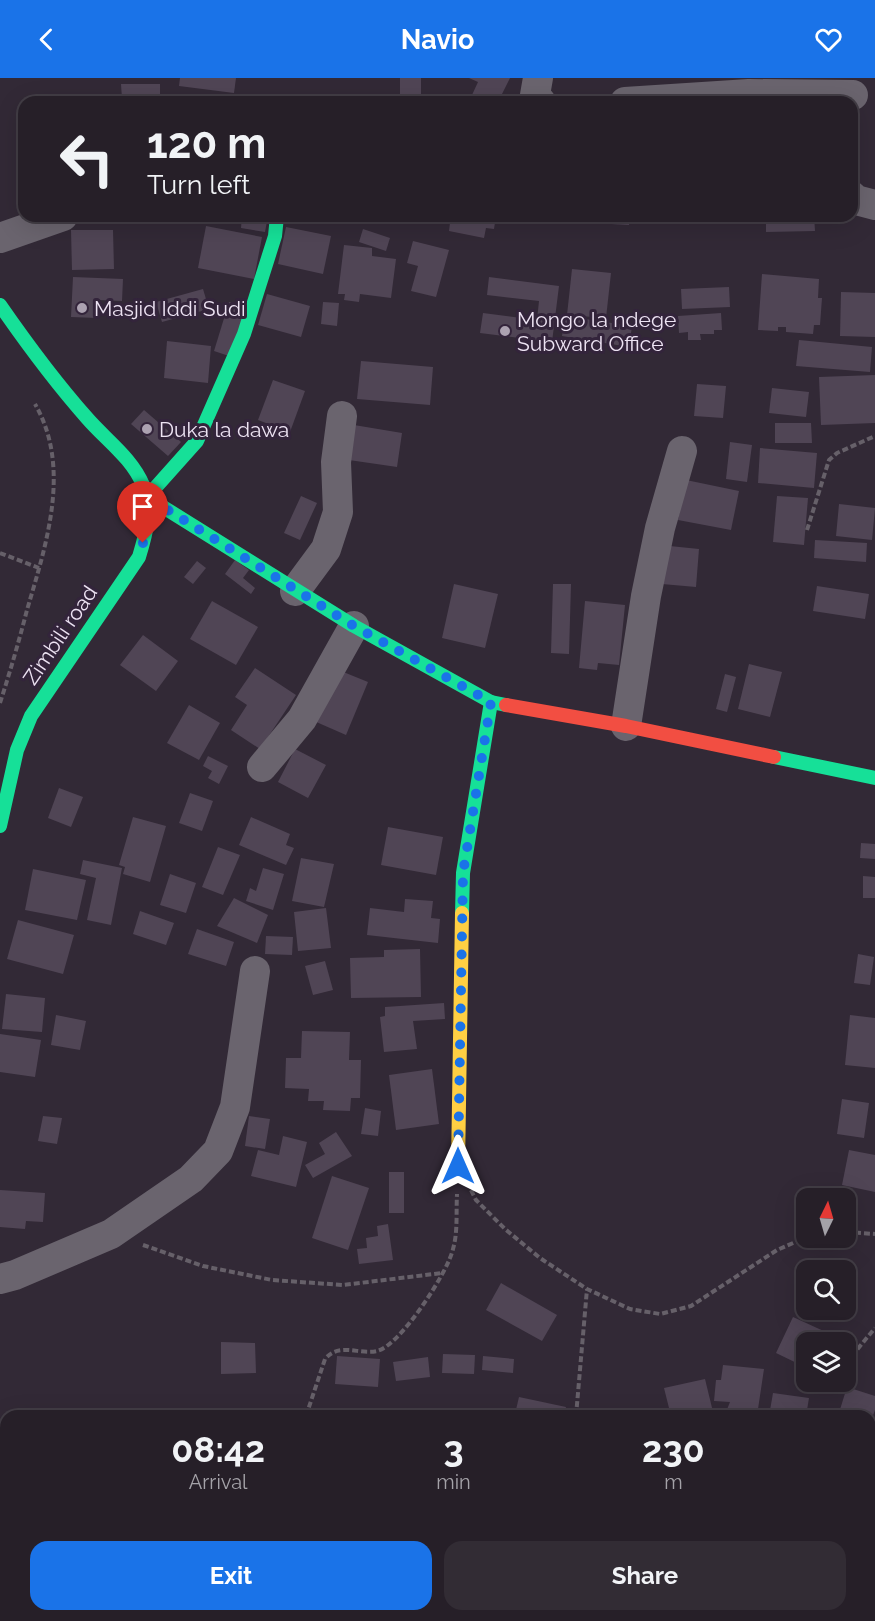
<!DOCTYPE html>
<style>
:root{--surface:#261f28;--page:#322c34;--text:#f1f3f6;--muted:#a4a2a8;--line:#423d45;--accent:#1a73e8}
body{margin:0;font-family:Raleway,sans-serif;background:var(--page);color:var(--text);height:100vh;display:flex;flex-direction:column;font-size:22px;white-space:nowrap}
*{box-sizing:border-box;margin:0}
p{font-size:20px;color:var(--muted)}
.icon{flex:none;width:33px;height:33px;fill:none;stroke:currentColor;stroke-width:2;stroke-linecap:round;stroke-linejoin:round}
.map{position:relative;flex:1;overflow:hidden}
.drawer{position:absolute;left:0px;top:1332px;width:876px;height:212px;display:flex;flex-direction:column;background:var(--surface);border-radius:18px 18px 0 0;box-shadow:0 6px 24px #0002,0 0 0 2px var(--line)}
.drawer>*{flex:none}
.top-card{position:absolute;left:18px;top:18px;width:840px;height:126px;border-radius:18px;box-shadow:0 6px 24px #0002,0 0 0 2px var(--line);background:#261f28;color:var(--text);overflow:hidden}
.needle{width:39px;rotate:5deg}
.controls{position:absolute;left:796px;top:1110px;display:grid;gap:12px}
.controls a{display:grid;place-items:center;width:60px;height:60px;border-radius:12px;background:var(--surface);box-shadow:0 6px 24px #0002,0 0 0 2px var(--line);font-size:30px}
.pin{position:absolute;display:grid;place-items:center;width:51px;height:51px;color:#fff;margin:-62px -26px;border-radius:50% 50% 50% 0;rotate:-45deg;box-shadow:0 0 6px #0007}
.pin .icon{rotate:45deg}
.me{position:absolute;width:66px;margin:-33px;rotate:0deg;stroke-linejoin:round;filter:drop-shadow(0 0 4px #0008)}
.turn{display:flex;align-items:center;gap:21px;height:126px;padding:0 30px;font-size:27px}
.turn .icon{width:78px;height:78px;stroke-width:2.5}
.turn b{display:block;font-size:42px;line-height:51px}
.eta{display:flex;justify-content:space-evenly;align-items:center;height:102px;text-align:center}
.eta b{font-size:36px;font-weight:700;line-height:42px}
.button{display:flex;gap:12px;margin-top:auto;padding:12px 30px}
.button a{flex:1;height:69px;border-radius:18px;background:var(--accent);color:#fff;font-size:24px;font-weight:700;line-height:69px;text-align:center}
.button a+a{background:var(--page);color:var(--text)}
header{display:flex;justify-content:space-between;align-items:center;height:78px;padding:0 30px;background:var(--accent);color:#fff;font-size:27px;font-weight:700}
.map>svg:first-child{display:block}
.building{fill:#504555}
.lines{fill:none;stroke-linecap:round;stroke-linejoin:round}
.path{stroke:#666069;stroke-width:4;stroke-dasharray:6 3;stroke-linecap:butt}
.street{stroke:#6a646e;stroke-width:30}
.fast{stroke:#16e098;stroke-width:14}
.slow{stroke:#ffcf43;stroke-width:14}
.jam{stroke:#f24e42;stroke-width:14}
.route{stroke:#1a73e8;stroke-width:10;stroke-dasharray:0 18}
.poi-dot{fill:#aca2b1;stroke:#33243b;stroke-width:2}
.labels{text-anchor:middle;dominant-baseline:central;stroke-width:6;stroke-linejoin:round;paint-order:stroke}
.poi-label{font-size:21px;fill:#ede3f3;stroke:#33243b;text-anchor:start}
.street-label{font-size:21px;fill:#ede3f3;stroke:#33243b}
</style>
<header><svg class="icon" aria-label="back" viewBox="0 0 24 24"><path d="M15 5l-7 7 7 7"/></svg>Navio<svg class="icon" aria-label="heart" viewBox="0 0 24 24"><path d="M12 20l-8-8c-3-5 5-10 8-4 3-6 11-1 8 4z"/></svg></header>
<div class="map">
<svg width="875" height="1543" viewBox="0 0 875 1543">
<rect width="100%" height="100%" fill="#322936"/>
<g class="building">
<path d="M180,0h56l-2,15 -55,-7z"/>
<rect x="400" y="0" width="21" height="16"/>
<path d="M469,0h41l-12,24h-11l-15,-7 6,-13z"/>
<path d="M121,6h39v15h-38z"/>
<path d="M242,138h26l-3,16 -24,-4z"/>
<path d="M440,138h56l-2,13 -8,-1 -2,10 -35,-7 1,-8 -11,-1z"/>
<path d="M593,138h37l-1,9 -36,-2z"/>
<path d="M766,138h48l1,15 -49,1z"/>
<path d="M206,148l56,11 -8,42 -56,-11z"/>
<path d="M286,149l45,9 -8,38 -45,-10z"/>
<path d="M363,151l27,9 -4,13 -27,-9z"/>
<path d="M71,152h42l1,39 -42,1z"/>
<path d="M413,163l36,9 -13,47 -25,-6 7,-25 -11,-3z"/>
<path d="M344,167l28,3v8l24,3 -5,39 -31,-4 -1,8 -15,-2 1,-6h-7z"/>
<path d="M572,191l39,4 -5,45 -39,-3z"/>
<path d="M762,196l57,5 -1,19h4l-2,27h-6l-1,9 -27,-2v-5h-8v4l-20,-1z"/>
<path d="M73,199l50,2 -1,22 -24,-1 -1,18 -26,-1z"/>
<path d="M489,199l70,9 -7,56 -72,-9 3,-20 54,7 2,-19 -52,-6z"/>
<path d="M729,209l1,20 -48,2 -1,-20z"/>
<path d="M203,211l6,20 -47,13 -6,-20z"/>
<path d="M841,214l34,1v44l-35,-1z"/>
<path d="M267,216l43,12 -9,31 -43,-12z"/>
<path d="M229,224l18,6 -15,49 -18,-6z"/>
<path d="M323,224l16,1 -2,23 -16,-2z"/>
<path d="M721,235l1,17h-8v4h-14l1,6h-13v-8l-9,1 -1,-17z"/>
<path d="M565,238l67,10 -3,21 -67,-11z"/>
<path d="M799,262l73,7 -2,25 -74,-6z"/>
<path d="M167,263l44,5 -3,37 -44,-5z"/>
<path d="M361,283l72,6 -3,38 -73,-6z"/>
<path d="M875,297v48l-54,2 -2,-48z"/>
<path d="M273,302l32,11 -15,41 -32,-12z"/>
<path d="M697,306l29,2 -3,32 -29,-2z"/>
<path d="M772,310l37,4 -3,25 -37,-4z"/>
<path d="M144,332l37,32 -13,14 -37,-32z"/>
<path d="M775,345h36l1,20h-37z"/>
<path d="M354,347l48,8 -5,34 -48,-7z"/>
<path d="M730,364l22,3 -5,37 -21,-3z"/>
<path d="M760,370l57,5 -3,35 -56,-5z"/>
<path d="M686,402l53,11 -8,39 -53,-10z"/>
<path d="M301,418l16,7 -17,37 -16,-7z"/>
<path d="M777,418l31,2 -4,47 -31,-3z"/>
<path d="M839,426l36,4 -3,32 -36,-4z"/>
<path d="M815,462l52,3 -1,19 -52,-4z"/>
<path d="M660,467l39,4 -3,38 -34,-3z"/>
<path d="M235,482l14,10 -6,8 12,10 -4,6 -26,-20z"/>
<path d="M197,483l9,7 -13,16 -9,-7z"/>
<path d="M454,506l44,10 -13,54 -43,-10z"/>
<path d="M553,506h18l-2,70 -18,-1z"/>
<path d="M817,508l52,8 -4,25 -52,-8z"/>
<path d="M212,523l46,26 -22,38 -46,-26z"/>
<path d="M585,523l40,4 -6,60 -21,-2 -1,7 -18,-2z"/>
<path d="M143,557l35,26 -22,30 -36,-26z"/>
<path d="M749,586l33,8 -12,45 -32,-8z"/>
<path d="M255,590l41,27 -36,54 -29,-19 16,-25 -12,-8z"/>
<path d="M336,591l32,13 -22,53 -32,-14z"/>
<path d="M725,596l11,3 -9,35 -11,-3z"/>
<path d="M189,627l31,18 -21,37 -32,-17z"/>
<path d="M295,671l31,16 -18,33 -30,-16z"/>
<path d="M208,678l20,10 -9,18 -11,-6 4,-7 -9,-5z"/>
<path d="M59,710l24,9 -12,30 -23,-9z"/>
<path d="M190,715l23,8 -11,30 -23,-8z"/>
<path d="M133,739l33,9 -16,56 -27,-8 2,-7 -6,-2z"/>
<path d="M251,739l39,17 -4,11 8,3 -8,17 -47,-20z"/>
<path d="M388,749l55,10 -7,38 -55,-10z"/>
<path d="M861,765l14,1v15l-15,-1z"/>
<path d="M218,769l22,8 -17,40 -21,-8z"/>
<path d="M301,780l33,6 -10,43 -32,-6z"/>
<path d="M83,782l39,8 -11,57 -24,-5 9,-42 -16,-4z"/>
<path d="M263,790l21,6 -11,36 -27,-9 4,-13 6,3z"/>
<path d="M33,791l53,11 -9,40 -52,-10z"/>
<path d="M170,796l26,9 -10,30 -26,-8z"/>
<path d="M863,798l12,1v21h-12z"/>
<path d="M234,820l34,17 -11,28 -40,-17z"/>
<path d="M405,821l28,2 -2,17 9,1 -2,24 -71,-8 3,-27 34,4z"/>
<path d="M326,830l5,40 -33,3 -4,-39z"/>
<path d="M140,833l34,12 -8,22 -33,-11z"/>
<path d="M18,842l56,15 -11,39 -56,-15z"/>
<path d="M197,851l37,13 -8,24 -38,-12z"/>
<path d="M266,858l27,1 -1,18 -27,-1z"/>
<path d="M420,871l1,48 -70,1 -1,-40 34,-1v-7z"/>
<path d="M858,876l16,3 -4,28 -16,-2z"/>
<path d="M325,883l8,29 -20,5 -8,-29z"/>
<path d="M6,916l39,4 -3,34 -40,-3z"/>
<path d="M444,925l1,16 -32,2 4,28 -33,3 -4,-35 5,-1v-9z"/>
<path d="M56,937l30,6 -6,29 -29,-5z"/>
<path d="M850,937l25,3v50l-30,-3z"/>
<path d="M302,953l48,1 -1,28h12l-1,38h-9l-1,13 -27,-1 1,-9h-16l1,-12 -24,-1 1,-30h15z"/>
<path d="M0,956l41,6 -6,37 -35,-5z"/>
<path d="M432,991l7,55 -43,6 -7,-55z"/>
<path d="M842,1021l27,4 -5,35 -27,-4z"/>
<path d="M365,1030l16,3 -3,25 -17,-2z"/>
<path d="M43,1038l19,2 -5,26 -19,-3z"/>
<path d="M249,1038l21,3 -5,30 -20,-3z"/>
<path d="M336,1054l16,24 -39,22 -8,-13 20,-11 -6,-11z"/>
<path d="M283,1058l24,6 -11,45 -45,-11 7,-26 21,5z"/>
<path d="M849,1072l26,5v37l-33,-7z"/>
<rect x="389" y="1094" width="15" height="41"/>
<path d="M332,1098l37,12 -21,62 -36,-12z"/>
<path d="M0,1112l45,3 -2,29 -17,-1 -1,8 -25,-2z"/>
<path d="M388,1146l5,36 -34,4 -2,-15 10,-1 -1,-10 12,-2 -1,-10z"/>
<path d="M501,1205l56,32 -15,26 -56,-31z"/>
<path d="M793,1239l35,16 -4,9h-17v26l-31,-15z"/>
<path d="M221,1264l34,1 1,30 -35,1z"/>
<path d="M443,1276l32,1 -1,19 -32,-1z"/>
<path d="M337,1278l43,3 -2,28 -43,-3z"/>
<path d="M483,1278l31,3 -1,14 -31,-3z"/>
<path d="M428,1279l2,20 -34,4 -3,-19z"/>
<path d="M723,1287l41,4 -6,40 -32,3 4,-10 -16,-1 2,-21h5z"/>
<path d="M705,1301l9,37h-43l-7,-28z"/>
<path d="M847,1309l28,9v14l-5,14v-8h-32z"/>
<path d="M773,1315l36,5 -3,18h-37z"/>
<path d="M519,1319l47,10 -2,9h-38l-11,-2z"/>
<rect x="870" y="1438" width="5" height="24"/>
<path d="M341,1538h39l-19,5h-18z"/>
<path d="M492,1538h43l-1,5h-42z"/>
<path d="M575,1538h33l-1,5h-33z"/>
<path d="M752,1538h16l13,2 -1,3h-29z"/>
<rect x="74" y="1539" width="25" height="4"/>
</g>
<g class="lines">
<g class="path">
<path d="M752,138l4,1"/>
<path d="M807,452l22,-70 8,-7 38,-17"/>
<path d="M0,475l39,15"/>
<path d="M0,625c10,-31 19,-62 27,-93 19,-65 45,-142 8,-206"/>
<path d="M471,1112l5,10 29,29 35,29 47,31 43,20 30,5 31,-8 86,-56 30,-13"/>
<path d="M846,1154l29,2"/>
<path d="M143,1167l60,21 69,14 71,5 99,-12"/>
<path d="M846,1285l29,-35"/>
<path d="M306,1338l19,-57c14,-17 34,-4 52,-8 23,-5 71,-79 76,-102 5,-17 3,-37 4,-55"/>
<path d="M576,1338l11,-127"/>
</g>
<g class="street">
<path d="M538,0l-3,17 6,7"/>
<path d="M625,24l124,-8 104,1"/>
<path d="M852,118l4,4 19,5"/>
<path d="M0,160l63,-22"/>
<path d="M295,513l31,-42 12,-37 -2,-50 6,-46"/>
<path d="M626,648l20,-130 14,-68 22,-77"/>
<path d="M262,689l40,-48 52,-93"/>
<path d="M0,1201l15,-4 96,-41 80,-55 27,-28 17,-44 20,-136"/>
<path d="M180,1543v-5"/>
</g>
<g class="fast">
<path d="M277,138l-2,20 -31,98 -47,107 -50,56 207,129 137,76 15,3"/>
<path d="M0,227c27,39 56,78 87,113 19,22 45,40 56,67 10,24 3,49 -4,72l-108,159 -14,34 -17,76"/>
<path d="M774,679l101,21"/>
<path d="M462,835l1,-40 28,-171"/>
</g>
<path class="slow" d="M458,1088l4,-253"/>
<path class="jam" d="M506,627l120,21 148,31"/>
</g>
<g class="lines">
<path class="route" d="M143,465l4,-14v-32l207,129 137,76 -28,171 -5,293"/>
</g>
<g class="poi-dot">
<circle cx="82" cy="230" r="6"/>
<circle cx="505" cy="253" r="6"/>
<circle cx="147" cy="351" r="6"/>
</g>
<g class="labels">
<g class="poi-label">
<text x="94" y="230">Masjid Iddi Sudi</text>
<text x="517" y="241">Mongo la ndege<tspan x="517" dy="24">Subward Office</tspan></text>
<text x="159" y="351">Duka la dawa</text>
</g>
<g class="street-label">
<text transform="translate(60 557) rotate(-56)">Zimbili road</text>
</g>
</g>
</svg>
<div class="controls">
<a><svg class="needle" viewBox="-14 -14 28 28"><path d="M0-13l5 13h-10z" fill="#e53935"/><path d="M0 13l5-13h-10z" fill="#a4a2a8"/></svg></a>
<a><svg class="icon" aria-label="search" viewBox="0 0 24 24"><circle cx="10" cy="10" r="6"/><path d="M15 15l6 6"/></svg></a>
<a><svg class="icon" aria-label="layers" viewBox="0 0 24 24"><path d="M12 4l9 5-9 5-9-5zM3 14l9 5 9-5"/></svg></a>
</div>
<div class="pin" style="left:143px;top:465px;background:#d93025"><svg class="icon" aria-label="arrive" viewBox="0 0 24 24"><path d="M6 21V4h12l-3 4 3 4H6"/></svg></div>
<svg class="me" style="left:458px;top:1088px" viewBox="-20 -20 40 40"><path d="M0-17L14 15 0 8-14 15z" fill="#1a73e8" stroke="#fff" stroke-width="4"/></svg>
<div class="top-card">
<div class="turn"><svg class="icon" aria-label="left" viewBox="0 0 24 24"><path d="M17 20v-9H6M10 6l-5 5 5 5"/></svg><div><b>120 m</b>Turn left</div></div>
</div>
<section class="drawer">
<div class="eta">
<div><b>08:42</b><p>Arrival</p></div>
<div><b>3</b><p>min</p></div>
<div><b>230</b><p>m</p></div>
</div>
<div class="button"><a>Exit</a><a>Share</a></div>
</section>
</div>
